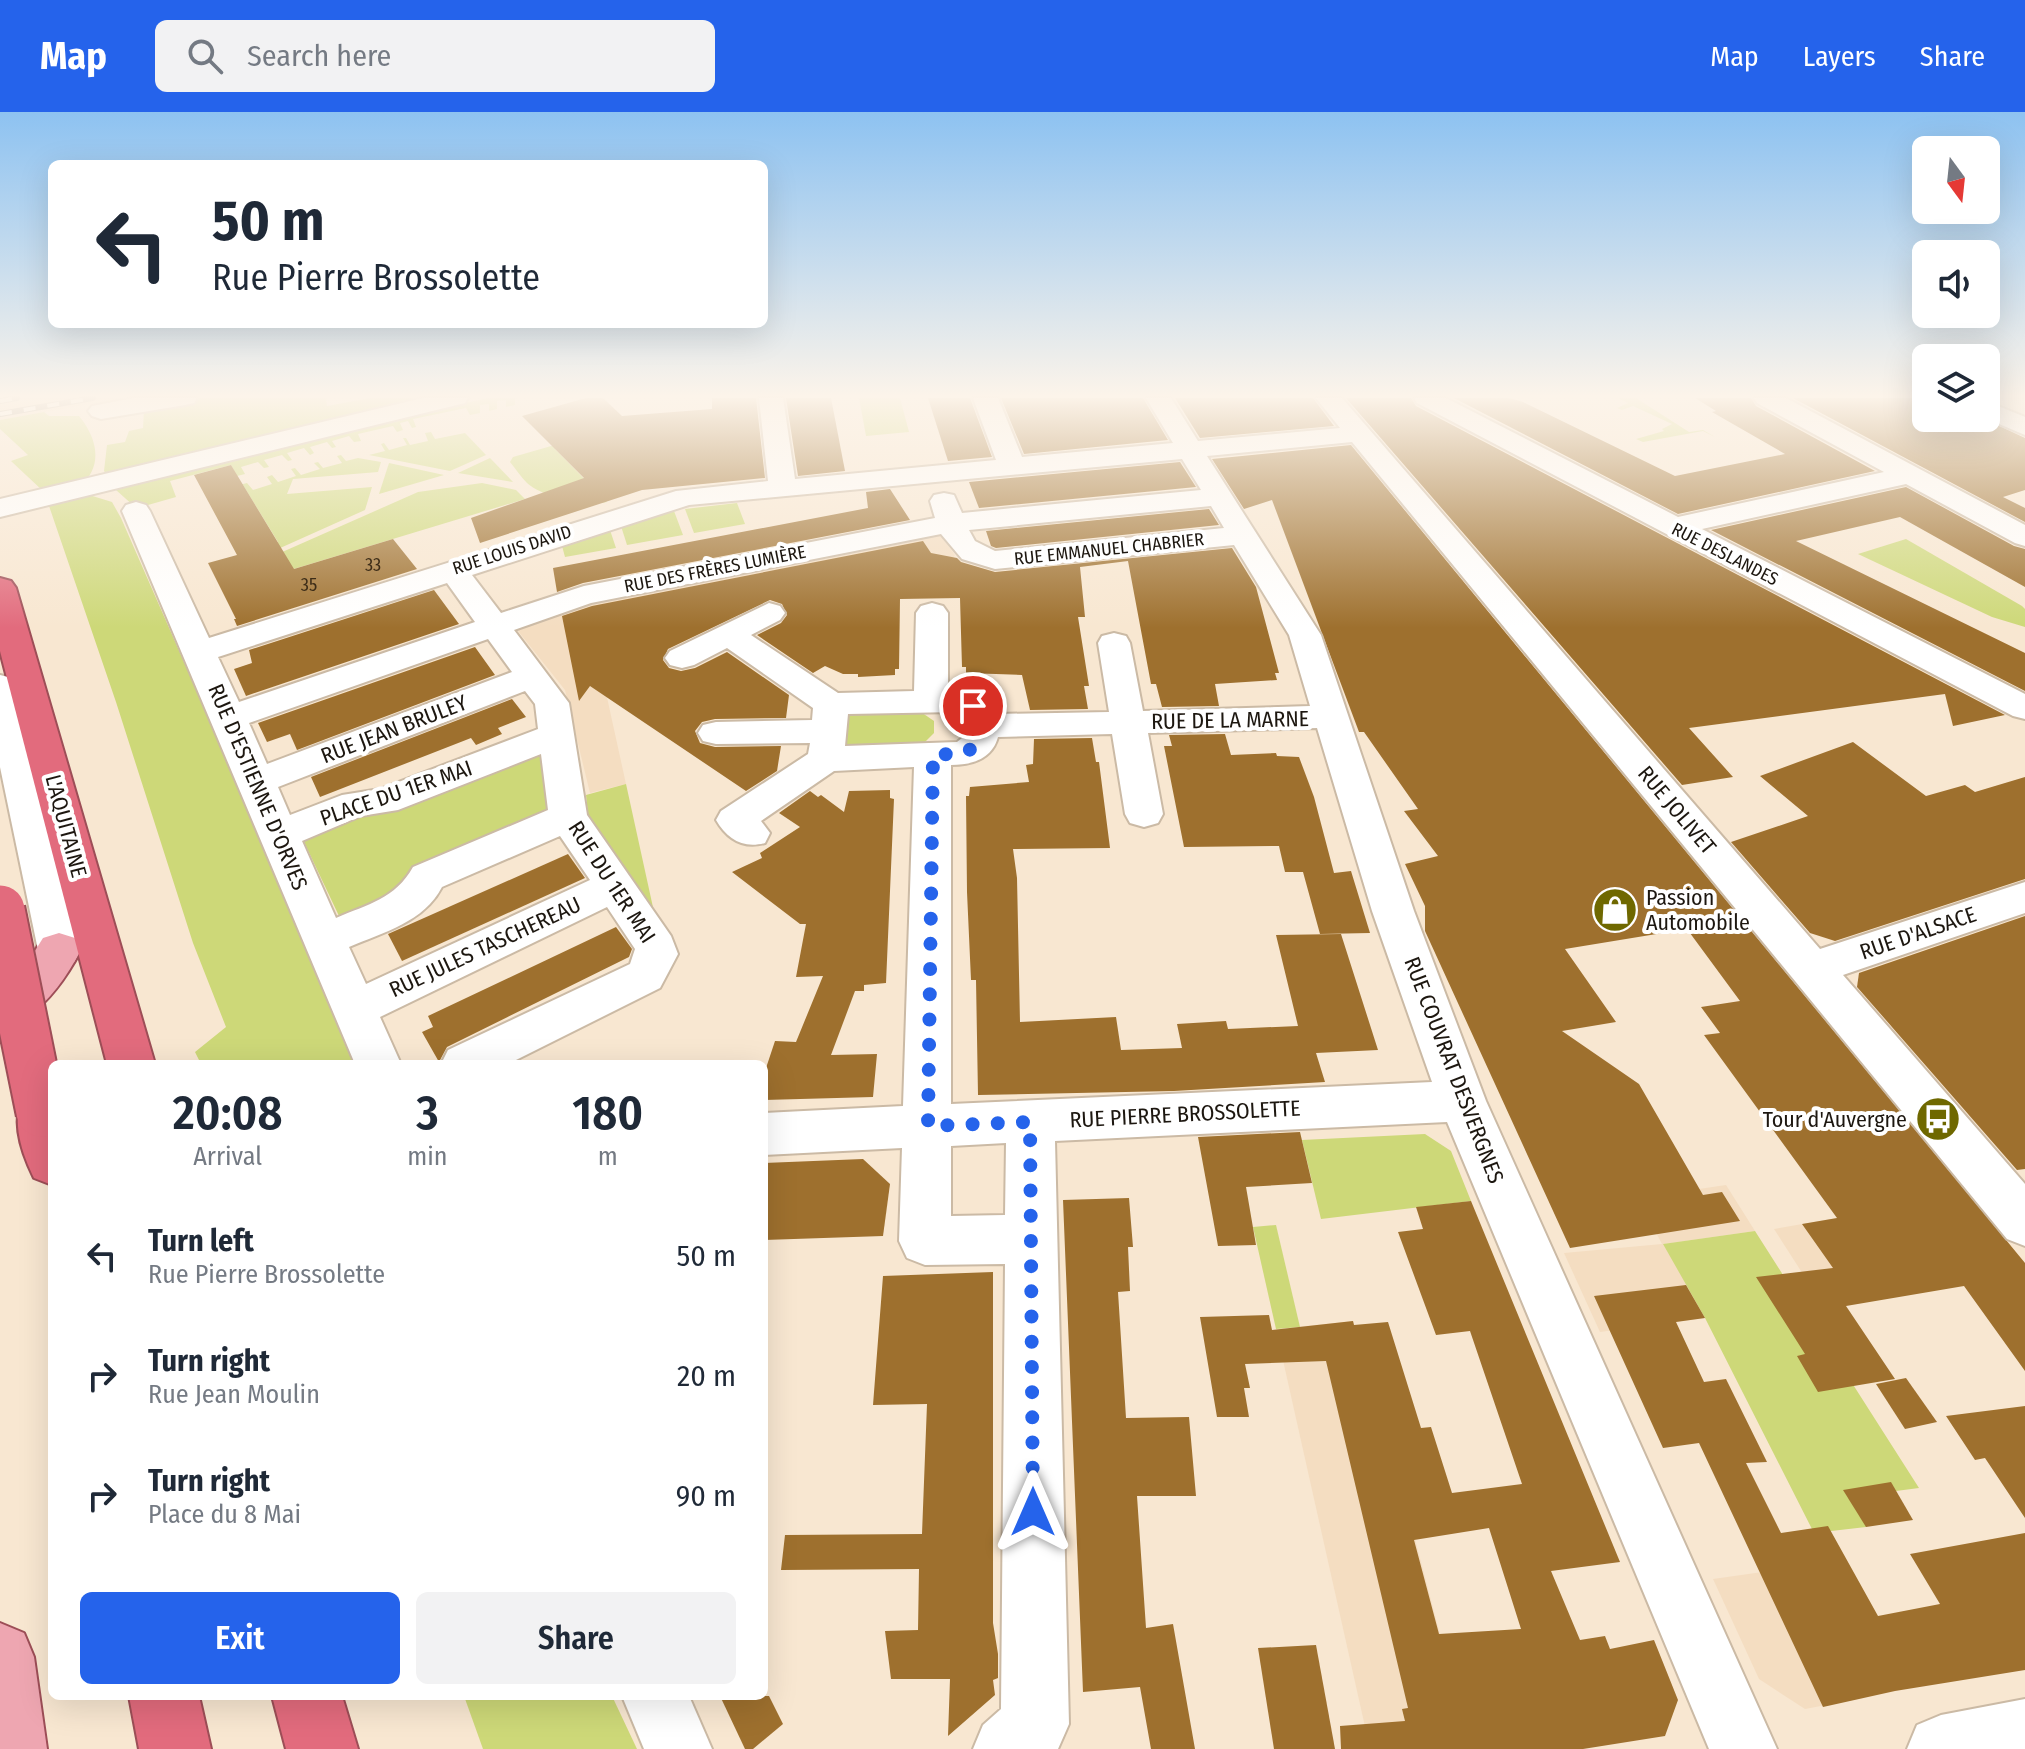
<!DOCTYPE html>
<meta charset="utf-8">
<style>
:root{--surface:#fff;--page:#f2f2f3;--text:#1f2937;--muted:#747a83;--accent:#2563eb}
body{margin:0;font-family:"Fira Sans Condensed",sans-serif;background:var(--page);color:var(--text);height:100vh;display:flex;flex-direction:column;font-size:30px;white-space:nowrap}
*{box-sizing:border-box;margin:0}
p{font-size:26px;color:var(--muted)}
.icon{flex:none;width:44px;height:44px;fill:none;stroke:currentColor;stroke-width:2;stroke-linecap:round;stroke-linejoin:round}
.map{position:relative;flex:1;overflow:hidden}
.panel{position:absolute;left:48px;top:948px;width:720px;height:640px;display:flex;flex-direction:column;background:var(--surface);border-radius:12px;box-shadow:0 8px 32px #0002}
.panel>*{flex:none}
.hud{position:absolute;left:48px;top:48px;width:720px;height:168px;border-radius:12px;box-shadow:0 8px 32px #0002;background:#fff;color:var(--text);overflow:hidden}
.needle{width:52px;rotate:165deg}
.controls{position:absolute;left:1912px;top:24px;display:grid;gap:16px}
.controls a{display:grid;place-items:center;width:88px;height:88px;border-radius:12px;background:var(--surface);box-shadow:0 8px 32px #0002;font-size:40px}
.pin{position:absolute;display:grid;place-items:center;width:68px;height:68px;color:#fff;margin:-34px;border:4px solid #fff;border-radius:50%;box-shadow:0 2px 8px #0007}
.me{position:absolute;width:88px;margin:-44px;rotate:0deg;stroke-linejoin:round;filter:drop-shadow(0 0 6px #0008)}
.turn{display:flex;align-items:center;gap:28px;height:168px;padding:0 32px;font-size:36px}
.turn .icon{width:104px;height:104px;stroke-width:2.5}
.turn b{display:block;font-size:56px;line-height:68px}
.eta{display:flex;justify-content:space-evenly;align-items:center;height:136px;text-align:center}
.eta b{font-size:48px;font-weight:600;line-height:56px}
.primary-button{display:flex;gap:16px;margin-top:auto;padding:16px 32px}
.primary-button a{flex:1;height:92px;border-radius:12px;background:var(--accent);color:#fff;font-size:32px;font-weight:600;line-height:92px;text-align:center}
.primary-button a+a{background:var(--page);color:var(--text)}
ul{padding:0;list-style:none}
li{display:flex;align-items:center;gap:24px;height:120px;padding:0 32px}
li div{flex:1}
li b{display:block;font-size:30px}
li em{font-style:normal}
header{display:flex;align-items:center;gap:48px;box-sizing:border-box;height:112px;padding:0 40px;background:var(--accent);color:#fff}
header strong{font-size:38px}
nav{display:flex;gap:44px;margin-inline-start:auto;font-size:28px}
.search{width:560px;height:72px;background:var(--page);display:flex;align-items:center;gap:20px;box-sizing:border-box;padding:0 28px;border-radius:12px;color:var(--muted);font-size:30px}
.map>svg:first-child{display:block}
.built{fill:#f4ddc1}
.green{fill:#cdd878}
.building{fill:#9e702e;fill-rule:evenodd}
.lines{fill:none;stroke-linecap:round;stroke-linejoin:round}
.minor-casing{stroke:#cbbaa5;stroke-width:4}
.major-casing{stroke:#9d4e57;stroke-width:4}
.highway-casing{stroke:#9d4e57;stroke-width:4}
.minor{fill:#fff;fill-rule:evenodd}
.major{fill:#eea6b1;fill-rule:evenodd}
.highway{fill:#e26b7d;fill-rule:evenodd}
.rail-casing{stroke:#908576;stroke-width:6}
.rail{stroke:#fff;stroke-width:4;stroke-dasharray:12;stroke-linecap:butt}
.highway-bridge-casing{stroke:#9d4e57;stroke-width:53;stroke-linecap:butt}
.highway-bridge{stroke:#e26b7d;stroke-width:49}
.route{stroke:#2563eb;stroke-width:14;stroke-dasharray:0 25.2}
.labels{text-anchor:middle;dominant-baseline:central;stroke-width:8;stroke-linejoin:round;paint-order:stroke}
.far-street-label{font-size:18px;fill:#1d1710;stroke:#fff}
.number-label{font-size:18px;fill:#3d2d18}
.street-label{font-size:22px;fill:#1d1710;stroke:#fff}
.poi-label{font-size:22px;fill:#1d1710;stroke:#fff;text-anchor:start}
</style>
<header>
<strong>Map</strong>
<div class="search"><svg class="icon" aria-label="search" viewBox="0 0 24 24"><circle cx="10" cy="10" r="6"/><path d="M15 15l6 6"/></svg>Search here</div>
<nav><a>Map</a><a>Layers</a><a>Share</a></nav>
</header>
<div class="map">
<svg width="2025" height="1637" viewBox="0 0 2025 1637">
<rect width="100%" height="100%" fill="#f8e7d1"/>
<g class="built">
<path d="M0,286h124l-124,22z"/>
<path d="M933,421l8,3 14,19 -10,15 -353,59 34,155 -36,9 -25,-103 -47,-59 5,-8 65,-22z"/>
<path d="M1726,1073l29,46 -91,13 41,74 -105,14 -36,-79 98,-9 -24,-46z"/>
<path d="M1837,1106l49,66 -69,12 -43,-67z"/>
<path d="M1353,1209l34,111 83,317h-100l-94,-420z"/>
<path d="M1798,1455l65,131 -58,11 -46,-30 -46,-100z"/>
</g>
<g class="green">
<path d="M201,286h125l1,8 43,-8h58l-321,77 -3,-4 3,-26 18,-3 4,-11 14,-3 1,-19z"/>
<path d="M487,286h28v7l-9,2v-7l-9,1v8l-8,2v-7l-9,1v8l-10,2 -4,-7 -53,11 3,8 -4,1 -4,-7 -8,2 3,7 -6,2 -4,-6 -35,8 3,7 -7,1 -5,-6 -17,5 4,6 -4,1 -5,-6 -17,5 4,6 -4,2 -6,-7 -17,5 5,7 -4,1 -6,-6 -18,5 5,7 -5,1 -6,-6 -17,5 4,7 -8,2 -6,-11 -61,16 6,16 -35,10h-6l-19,-17v-4z"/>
<path d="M859,286h41l9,34 -43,4z"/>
<path d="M1618,286h18l53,34 14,-2 12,7 -12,-6 -60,11 -7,-3 28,-8 -2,-2 10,-5 -39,-18 -11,4 -5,-2 11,-5z"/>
<path d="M44,300l5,4h30c15,18 24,43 8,63l-44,12 -32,-30 17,-6 -28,-26v-9z"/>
<path d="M431,320l4,7 30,-6 21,22 -36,16 -81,-16 16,-4 -4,-7 3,-1 5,7 18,-5 -4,-7h3l4,7 18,-4 -3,-8z"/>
<path d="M565,330l-10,7 52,53c-22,4 -63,-4 -80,-19 -6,-6 -11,-14 -17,-21l3,-5z"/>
<path d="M341,343l5,6 12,-3 23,4 -3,10 -85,7 -6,15 85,-7 -7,23 -123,55 36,-23 -35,-57 -38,10 2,-2 40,-10 6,7 19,-6 -5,-7 5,-2 6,7 18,-6 -5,-7 4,-1 6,7 19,-6 -6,-6 4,-1 5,6 19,-5 -5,-7z"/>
<path d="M490,346l23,24 -55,-9z"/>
<path d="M389,351l55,12 -65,19z"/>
<path d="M482,371l34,7 9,9 -274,83 -7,-13 174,-77z"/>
<path d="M86,382l26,8 9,16 239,546h-159l-6,-12 31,-25 -33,-84 -77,-241 -68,-199z"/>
<path d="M737,391l8,21 -51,9 -9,-24z"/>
<path d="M674,399l9,24 -56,10 -6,-19z"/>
<path d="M610,418l6,18 -51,9 -3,-11z"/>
<path d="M1906,427l116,67 3,3v18l-33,-10 -134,-63z"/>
<path d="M918,598l16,11v12l-9,9 -85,5 3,-36z"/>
<path d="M533,640l12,1 9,55 -150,81 -65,27 -35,-74 1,-3 57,-25z"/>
<path d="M626,672l28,128 -60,-85 -6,-12 -2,-20z"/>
<path d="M1425,1022l26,17 20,50 -150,18 -19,-79z"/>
<path d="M1276,1113l24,102 -24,2 -23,-102z"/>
<path d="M1755,1119l164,257 -23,3 -30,36 -52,6 -109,-215 -42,-74z"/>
<path d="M464,1584h148l25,53h-154z"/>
</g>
<g class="building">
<path d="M586,286h17l19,18 90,-7v-11h44l9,80 -123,12 -162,53 -9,-25 113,-40 -62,-62z"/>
<path d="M786,286h45l14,73 -47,5z"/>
<path d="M928,286h42l22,59 -44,4z"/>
<path d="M1001,286h142l25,42 -144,14z"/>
<path d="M1175,286h138l21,28 -134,12z"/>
<path d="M1346,286h65l5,8 589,309 -52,11 -8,-32 -256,34 44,49 -51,8z"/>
<path d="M1454,286h55l14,4 152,74 110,-22 -73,-42 4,-1 -21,-13h56l5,8 119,65 -197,43z"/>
<path d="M1793,286h133v20h56l43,20v52l-22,7 22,11v14z"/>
<path d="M1351,333l674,818v108l-61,-85 -118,20 49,73 -77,13 -21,-36 8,-2 -49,-77 77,-9 -31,-44 35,-6 -133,-183 16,-2 -19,-26 39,-6 -53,-72 -122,20 51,73 -54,9 77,53 64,111 19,-3 18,29 -170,27 -145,-317v-25l-20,-42 33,-8 -34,-45 14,-2 -54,-77h-5l-87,-232 -28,9 -32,-50z"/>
<path d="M1180,350l16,25 -217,21 -10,-26z"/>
<path d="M231,353l63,104 99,-30 24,30 -180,57 -3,-7h2l-28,-56 29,-8 -43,-80z"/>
<path d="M1906,375l108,59 11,3v38l-125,-70 -104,24 229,112v38l-314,-161z"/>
<path d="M890,377l20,31 -327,63 -26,9 -4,-24 315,-60 -2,-16z"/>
<path d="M1209,397l10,16 -223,23 -5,-2 -5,-15z"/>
<path d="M923,429l8,12 26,5 4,4 34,10 237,-24 24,39 23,86h-4l2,7 -62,4 4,22 -57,1 -6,-23h-5l-23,-123 -48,6 5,50h-7l11,69h-5l4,23 -58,1 -8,-35 -56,-2v-6h-4l-2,-69 -60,1 -1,70h-4v6l-37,2v-3h-15l-18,-8 -12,7 -56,-38 24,-12 6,-8 -5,-11 -12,-4 -102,49 -5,11 6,8 12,3 14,-3 32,-16 62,43 -3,23 -71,1 -13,3 -7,9 5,12 15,4 66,-1 -4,25 -31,20 -156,-105 -11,15 -17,-85 30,-10z"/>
<path d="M434,478l25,34 -213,72 -12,-27 18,-6 -3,-13z"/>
<path d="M475,535l20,28 -198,75 -7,-16 -23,8 -9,-19z"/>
<path d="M512,587l14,18 -28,11 4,6 -26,11 -5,-7 -151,59 -9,-20z"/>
<path d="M1225,622l6,21 45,-2 1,3 22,1 15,40 20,76 17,-2 19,62 -50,1 -17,-62h-18l-6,-26 -95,1 -20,-101h8l-3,-11z"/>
<path d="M1092,626l4,24h3l11,86 -97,1 4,29 3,144 96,-5 5,33 61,-2 -5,-24 49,-3 2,8 70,-3 -22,-91 65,-1 37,116 -62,3 9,29 -151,9 -196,4 -2,-115h-5l-4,-88 -1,-96h3l1,-9 59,-5 -3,-17 7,-1 1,-25z"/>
<path d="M1853,630l73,54 39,-11 10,7 50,-15v102l-190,62 -25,-8 -79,-91 77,-26 -48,-40z"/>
<path d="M890,678v8l4,1 -8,184 -22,2v6h-9l-24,64 46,-1 -4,43 -109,3v-26l11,-33 21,1 27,-66 -27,1 10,-53h-6l-68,-52 30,-14 -2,-5 40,-26 -21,-14 31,-22 8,6 3,-2 23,17 5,-21z"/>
<path d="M568,742l17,24 -183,83 -14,-27z"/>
<path d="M2025,804v253l-8,1 -160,-183 2,-14z"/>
<path d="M616,815l16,22 -3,8 -182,90 -8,15 -17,-30 11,-5 -5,-11z"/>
<path d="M1300,1020l12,51 -66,4 10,58 -38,1 -20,-109z"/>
<path d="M863,1047l27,25 -7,52 -119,4v-77z"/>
<path d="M1129,1086l4,49h-5l2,44 -12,1 8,126 63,-1 7,79h-59l9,132 27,-4 22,125h-44l-11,-62 -57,5 -20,-492z"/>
<path d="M1471,1089l149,361 -69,9 29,69 25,-4 5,13 44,-9 24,60 -13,36 -82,13h-242l-1,-23 65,-5 -3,-12 6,-1 -82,-347 -81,3 5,24h-6l5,29h-32l-17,-100 69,-2 3,15 81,-9 1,4 34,-3 33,106 10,-1 21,66 70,-9 -52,-153 -34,4 -38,-103 25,-3 -7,-22zM1489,1416l32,101 -82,5 -25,-94z"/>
<path d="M993,1160v351l5,31v24l-5,2 2,15 -47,41 2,-57h-59l-6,-48 33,-1 1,-61 -138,1 4,-35 137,-1 5,-130 -54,1 10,-129z"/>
<path d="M1686,1173l19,33 -29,4 28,60 22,-3 41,83 -21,1 35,70 47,-7 50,90 62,-12 -30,-50 115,-21v137l-130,21 -72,16 -124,-264 -36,5 -69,-152z"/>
<path d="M1906,1266l31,44 -32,7 -29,-45z"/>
<path d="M2025,1294v112l-40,-60 -10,2 -29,-44z"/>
<path d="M1891,1370l22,38 -47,7 -23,-37z"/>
<path d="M1316,1533l19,104h-61l-16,-101z"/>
<path d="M720,1584h49l14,28 -30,25h-8z"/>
</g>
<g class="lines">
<g class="minor-casing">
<g id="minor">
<path d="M133,286h64l-3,5 -9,2 -84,14 -9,-3 -4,-5 4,-5z"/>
<path d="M423,286h45l-3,5 -465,114v-18z"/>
<path d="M759,286h24l12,81 201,-19 -23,-62h25l24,59 151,-14 -27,-45h25l27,43 142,-13 -24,-30h26l478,551 205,-67v31l-182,62 182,209v62l-18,-7 -655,-797 -145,14 114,179 93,276 72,190 291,648h-68l-262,-627 -392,19 14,583 -11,25h-85l10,-24 18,-16 4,-445 -80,1 -18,-7 -8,-17 3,-93 -138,7v-42l139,-7 11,-339 -80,4 -73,50 9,12 -5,10c-22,6 -38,-4 -49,-23l5,-9 87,-57 2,-11 -94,1 -13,-3 -5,-8 5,-8 13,-3 96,-2 1,-12 -86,-60 -33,17 -12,3 -12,-3 -5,-7 5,-7 99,-48 11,3 5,7 -5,7 -29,15 87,58 76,-2 2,-78 5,-7 11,-3 11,3 5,7v78l31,5 17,18 113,-2 -11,-69 4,-7 12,-3 12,3 4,7 13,68 167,-5 -21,-71 -55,-90 -239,24 -33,-10 -21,-25 -350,69 -77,27 55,73 18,112 84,121 7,18 -18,34 -152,76h-67l7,-14 182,-86 5,-15 -28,-42 -227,110 21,47h-46l-233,-553 4,-6 10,-3 10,3 4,6 59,127 467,-147 92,-10zM1182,347l19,31 -239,23 -8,-18 -10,-2 -10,2 -4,6 5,17 -351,68 -83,27 -29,-38 217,-70zM1211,394l13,22 -229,23 -20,-10 -6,-11zM447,471l28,39 -236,80 -21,-45zM488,527l24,33 -245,92 -18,-41zM525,579l10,13 3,25 -158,60 -38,6 -52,20 -12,-28zM956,600l7,11 -1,15 -5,4 -112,4 3,-32zM1317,616l55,183 60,171 -481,22v-339c21,0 41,-6 47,-28l114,-3 13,80 5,9 14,4 14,-4 5,-9 -15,-81zM541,642l7,56 -135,57c-18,32 -45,37 -77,51l-34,-77 59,-25 37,-6zM560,724l30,44 -224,104 -17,-37c35,-15 75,-25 93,-60zM1006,1031l-1,72 -54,1v-70z"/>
<path d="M1414,286h32l232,119 206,-45 -127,-69 -3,-5h32l239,127v21l-10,-3 -109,-59 -204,45 323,165v25l-12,-3 -596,-313z"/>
<path d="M1986,289l39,16v18l-40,-17z"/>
<path d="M0,563l12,3 5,7 63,265 -6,12 -15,4 -15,-4 -6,-12 -38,-183z"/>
<path d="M622,1584h67l23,53h-68z"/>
<path d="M2025,1587v50h-118l10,-24 24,-10z"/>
</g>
</g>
<g class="major-casing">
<g id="major">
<path d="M59,821l16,5 6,12c-18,34 -43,68 -81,81v-46l28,-23 15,-24z"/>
<path d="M0,1511l24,10 10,24 13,92h-47z"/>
</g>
</g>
<g class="highway-casing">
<g id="highway">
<path d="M0,466l11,3 5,7 139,476h-48l-107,-413z"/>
<path d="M41,978l11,4v91l-18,-7c-12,-24 -23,-57 -11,-81z"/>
<path d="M129,1584h70l12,53h-72z"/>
<path d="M272,1584h70l16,53h-72z"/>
</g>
</g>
<use href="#minor" class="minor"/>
<use href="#major" class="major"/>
<use href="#highway" class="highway"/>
<g class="rail-casing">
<g id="rail">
<path d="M0,289l17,-3"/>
<path d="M0,302l93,-16"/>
</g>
</g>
<use href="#rail" class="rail"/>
<g class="highway-bridge-casing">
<path id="highway-bridge" d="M0,798l41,202"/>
</g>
<use href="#highway-bridge" class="highway-bridge"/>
</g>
<linearGradient id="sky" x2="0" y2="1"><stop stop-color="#8dc2f1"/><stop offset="0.55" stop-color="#fcf4ea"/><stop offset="1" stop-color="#fcf4ea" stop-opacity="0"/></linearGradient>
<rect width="2025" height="516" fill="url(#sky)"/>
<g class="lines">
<path class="route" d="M973,594l7,9 -2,29 -13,9 -32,2 -5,371 102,-4 3,390"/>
</g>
<defs>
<g id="shop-disc" transform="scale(2.3)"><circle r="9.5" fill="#6f6800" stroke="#fff"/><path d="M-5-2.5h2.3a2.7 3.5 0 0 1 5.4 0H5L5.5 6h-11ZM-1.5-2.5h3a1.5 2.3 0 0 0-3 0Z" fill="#fff"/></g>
<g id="bus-disc" transform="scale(2.3)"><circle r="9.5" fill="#6f6800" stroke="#fff"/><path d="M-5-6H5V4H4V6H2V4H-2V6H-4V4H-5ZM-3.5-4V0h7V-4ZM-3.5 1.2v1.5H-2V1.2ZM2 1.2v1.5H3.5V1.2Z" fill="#fff"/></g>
</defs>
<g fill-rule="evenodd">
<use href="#shop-disc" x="1615" y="798"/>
<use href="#bus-disc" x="1938" y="1007"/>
</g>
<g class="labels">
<g class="far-street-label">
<text transform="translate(1109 437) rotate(-6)">RUE EMMANUEL CHABRIER</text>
<text transform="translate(512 438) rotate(-18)">RUE LOUIS DAVID</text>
<text transform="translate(1725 442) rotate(27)">RUE DESLANDES</text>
<text transform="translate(715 457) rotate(-11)">RUE DES FRÈRES LUMIÈRE</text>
</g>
<g class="number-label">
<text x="373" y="453">33</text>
<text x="309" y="473">35</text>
</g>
<g class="street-label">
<text transform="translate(1230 608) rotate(-1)">RUE DE LA MARNE</text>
<text transform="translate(394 617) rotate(-21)">RUE JEAN BRULEY</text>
<text transform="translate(258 675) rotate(67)">RUE D'ESTIENNE D'ORVES</text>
<text transform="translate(396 681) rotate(-19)">PLACE DU 1ER MAI</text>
<text transform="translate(1677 698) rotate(50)">RUE JOLIVET</text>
<text transform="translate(66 714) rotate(75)">L'AQUITAINE</text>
<text transform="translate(612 770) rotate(57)">RUE DU 1ER MAI</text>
<text transform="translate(1918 821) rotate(-19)">RUE D'ALSACE</text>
<text transform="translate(485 835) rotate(-25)">RUE JULES TASCHEREAU</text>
<text transform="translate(1454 958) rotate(69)">RUE COUVRAT DESVERGNES</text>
<text transform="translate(1185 1002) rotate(-3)">RUE PIERRE BROSSOLETTE</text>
</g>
<g class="poi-label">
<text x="1646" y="785">Passion<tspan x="1646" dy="25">Automobile</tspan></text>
<text x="1907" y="1007" text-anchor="end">Tour d'Auvergne</text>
</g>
</g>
</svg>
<div class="controls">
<a><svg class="needle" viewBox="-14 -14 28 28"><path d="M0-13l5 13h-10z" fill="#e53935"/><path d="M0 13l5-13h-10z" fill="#747a83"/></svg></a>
<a><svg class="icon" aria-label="sound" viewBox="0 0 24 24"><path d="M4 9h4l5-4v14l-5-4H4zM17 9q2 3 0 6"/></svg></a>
<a><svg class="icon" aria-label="layers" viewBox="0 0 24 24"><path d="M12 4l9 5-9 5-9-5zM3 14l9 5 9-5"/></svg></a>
</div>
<div class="pin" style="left:973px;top:594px;background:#d93025"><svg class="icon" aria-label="arrive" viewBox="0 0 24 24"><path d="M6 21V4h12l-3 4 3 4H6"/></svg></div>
<svg class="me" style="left:1033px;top:1400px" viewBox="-20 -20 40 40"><path d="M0-17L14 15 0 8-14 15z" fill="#2563eb" stroke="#fff" stroke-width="4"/></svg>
<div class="hud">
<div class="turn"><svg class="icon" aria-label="left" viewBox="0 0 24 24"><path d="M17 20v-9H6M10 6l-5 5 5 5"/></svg><div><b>50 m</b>Rue Pierre Brossolette</div></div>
</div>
<section class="panel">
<div class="eta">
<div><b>20:08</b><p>Arrival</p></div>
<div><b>3</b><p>min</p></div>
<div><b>180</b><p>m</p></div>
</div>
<ul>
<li><svg class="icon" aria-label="left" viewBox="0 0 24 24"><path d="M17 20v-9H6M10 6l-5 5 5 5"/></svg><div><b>Turn left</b><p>Rue Pierre Brossolette</p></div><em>50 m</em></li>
<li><svg class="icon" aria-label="right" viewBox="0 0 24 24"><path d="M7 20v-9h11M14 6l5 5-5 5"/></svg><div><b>Turn right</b><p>Rue Jean Moulin</p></div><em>20 m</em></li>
<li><svg class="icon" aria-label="right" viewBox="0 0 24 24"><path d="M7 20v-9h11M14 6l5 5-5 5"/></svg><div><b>Turn right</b><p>Place du 8 Mai</p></div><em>90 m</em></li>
</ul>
<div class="primary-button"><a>Exit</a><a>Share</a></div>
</section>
</div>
